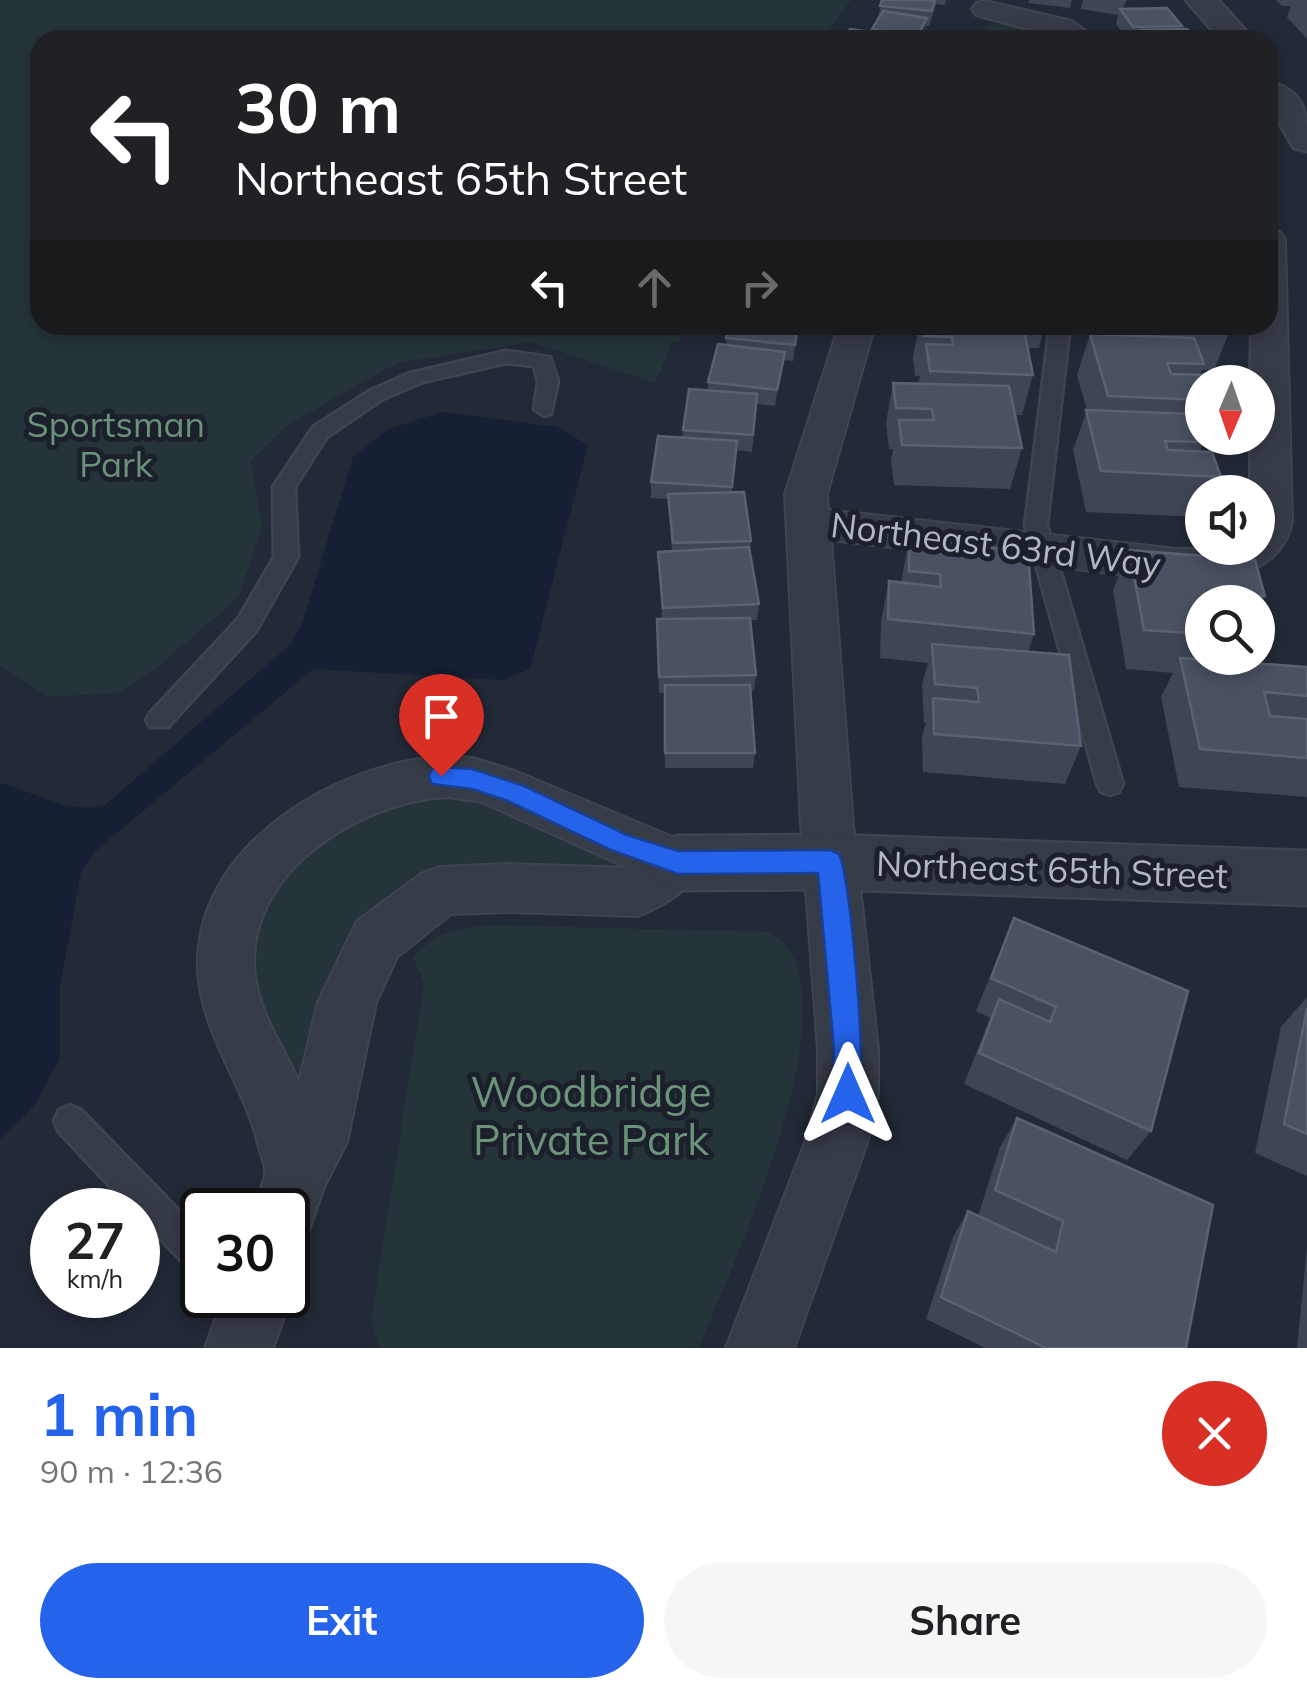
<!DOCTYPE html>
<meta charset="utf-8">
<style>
:root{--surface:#fff;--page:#f6f6f6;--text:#202124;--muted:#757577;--accent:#2563eb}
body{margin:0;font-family:Mulish,sans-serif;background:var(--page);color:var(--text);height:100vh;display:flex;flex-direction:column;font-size:38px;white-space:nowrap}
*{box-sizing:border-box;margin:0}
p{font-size:32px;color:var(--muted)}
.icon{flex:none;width:55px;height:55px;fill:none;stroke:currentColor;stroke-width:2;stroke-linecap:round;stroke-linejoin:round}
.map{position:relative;height:1348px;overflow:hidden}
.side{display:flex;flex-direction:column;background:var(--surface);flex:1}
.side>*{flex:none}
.hud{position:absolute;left:30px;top:30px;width:1248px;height:305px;border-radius:30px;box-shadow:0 5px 15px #0003;background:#202124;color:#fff;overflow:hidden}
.needle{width:65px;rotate:182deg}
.fabs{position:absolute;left:1185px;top:365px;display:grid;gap:20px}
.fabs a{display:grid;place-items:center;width:90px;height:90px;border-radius:50%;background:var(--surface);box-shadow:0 5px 15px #0003;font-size:50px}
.speed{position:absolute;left:30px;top:1188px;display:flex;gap:20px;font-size:50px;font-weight:700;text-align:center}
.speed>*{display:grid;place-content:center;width:130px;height:130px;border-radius:50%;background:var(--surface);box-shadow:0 5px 15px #0003;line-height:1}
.speed small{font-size:25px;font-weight:400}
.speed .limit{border:5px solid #111;border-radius:15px;background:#fff;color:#111}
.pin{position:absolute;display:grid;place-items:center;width:85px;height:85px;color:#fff;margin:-102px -42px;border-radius:50% 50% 50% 0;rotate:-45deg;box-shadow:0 0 10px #0007}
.pin .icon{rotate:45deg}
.me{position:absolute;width:110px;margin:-55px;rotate:0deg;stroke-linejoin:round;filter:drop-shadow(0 0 8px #0008)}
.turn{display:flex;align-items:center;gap:35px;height:210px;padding:0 40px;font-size:45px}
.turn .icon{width:130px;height:130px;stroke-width:2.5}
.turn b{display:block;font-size:70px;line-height:85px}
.lanes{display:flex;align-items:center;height:95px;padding:0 40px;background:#0003;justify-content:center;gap:50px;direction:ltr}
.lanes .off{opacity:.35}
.round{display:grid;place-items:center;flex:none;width:105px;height:105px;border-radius:52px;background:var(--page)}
.overview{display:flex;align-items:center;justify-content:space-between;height:170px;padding:0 40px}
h1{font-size:60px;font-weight:700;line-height:75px;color:var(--accent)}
.button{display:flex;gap:20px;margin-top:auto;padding:20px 40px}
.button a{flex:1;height:115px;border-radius:60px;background:var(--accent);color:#fff;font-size:40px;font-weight:700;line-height:115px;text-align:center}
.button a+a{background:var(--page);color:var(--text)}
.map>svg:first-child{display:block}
.green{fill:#243438}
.water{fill:#171f34}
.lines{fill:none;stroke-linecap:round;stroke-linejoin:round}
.service-casing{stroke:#3f4451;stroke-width:5}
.minor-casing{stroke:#3f4451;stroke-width:4}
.tertiary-casing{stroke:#3f4451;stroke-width:5}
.service{fill:#363b48;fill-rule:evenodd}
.minor{fill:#363b48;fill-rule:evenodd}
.tertiary{fill:#363b48;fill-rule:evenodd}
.wall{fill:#3e4556}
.shaded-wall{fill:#2d3445}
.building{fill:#4a5162;stroke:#5a6171;stroke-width:2.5}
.route{fill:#2563eb;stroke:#184099;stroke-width:2.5}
.labels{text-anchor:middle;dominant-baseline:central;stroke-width:10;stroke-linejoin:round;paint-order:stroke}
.park-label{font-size:35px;fill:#6a9378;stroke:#1b202c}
.street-label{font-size:35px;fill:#b1b6c4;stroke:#1b202c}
.near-park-label{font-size:42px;fill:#6a9378;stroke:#1b202c}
</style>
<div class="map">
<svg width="1307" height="1348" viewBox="0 0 1307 1348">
<rect width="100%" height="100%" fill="#222937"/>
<g class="green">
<path d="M0,0h851l-29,40h-782v285h638l3,17 -12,1v9l-14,31 -125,-41 -133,21 -108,61 -38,37 11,65 -23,71 -86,74 -36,22 -68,4 -49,-31z"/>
<path d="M1003,23l58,11 7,6h-90l8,-14z"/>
<path d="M450,791l78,25 71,39 59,14 -222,13 -129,217 -51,-93 -3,-78 8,-29 73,-77z"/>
<path d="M493,925l277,7c95,53 -41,339 -71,416h-320l-8,-29 53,-336 -11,-25c26,-30 43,-29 80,-33z"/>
</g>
<path class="water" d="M443,412l114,15 31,18 -58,224 -27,11 -190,-11 -219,183 -13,21 -21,113v72l-26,48 -34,33v-356c37,9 66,32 105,22l186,-161 11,-20 51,-167 35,-28z"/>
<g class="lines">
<g class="service-casing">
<g id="service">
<path d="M1050,325h20l-23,200 76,259 -4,8 -9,3 -9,-3 -4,-8 -72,-259z"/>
<path d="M506,351l44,6 8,24 -7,33 -7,2 -10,-7 4,-28 -4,-15 -28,-3 -83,19 -40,17 -56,38 -32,50 3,70 -42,74 -88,96h-18l-4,-7 4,-7 88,-94 36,-62 -1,-70 40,-60 56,-36 41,-18z"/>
<path d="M70,1105l11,5 121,124v41l-12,-5 -52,-55v-5h-6l-73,-78 -5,-11 5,-11z"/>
</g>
</g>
<g class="minor-casing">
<g id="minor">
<path d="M985,1l87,20 26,19c-41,0 -82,-15 -122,-25l-4,-6 4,-6z"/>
<path d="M1268,229l12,3 5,7 7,282c-10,54 -68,60 -115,60l-346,-41 22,284 25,225v45l-10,46 -74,208h-68l80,-208 12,-46v-45l-17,-225 -16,-330 54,-169h36l-48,169 1,16 349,39 81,-1v-56h-8v-54h8v-56h-8l1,-57h17z"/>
<path d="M448,756l25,2 42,13 181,76 8,16c-13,26 -40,43 -67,53l-128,-4 -58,2 -54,43 -21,46 -29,139 -23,45 -16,46 -20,8v-31h-35c3,-11 11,-25 12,-36 1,-9 -5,-21 -7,-30 -13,-54 -48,-99 -58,-155 -22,-135 133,-228 248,-233zM448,797l34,5 146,66 -119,-4 -69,3 -19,7 -64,47 -39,81 -19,80c-16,-37 -38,-64 -44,-106 -13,-102 105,-175 193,-179z"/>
<path d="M288,1285l4,10 -19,53h-68l19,-53h64z"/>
</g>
</g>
<g class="tertiary-casing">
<g id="tertiary">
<path d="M1186,0h32l36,40h-33z"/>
<path d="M1268,81c39,11 39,32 39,70l-13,-3 -26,-44z"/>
<path d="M830,835l477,16v54l-477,-16 -153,1 -22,-8 -9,-19 9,-19 22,-8z"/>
</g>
</g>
<use href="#service" class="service"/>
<use href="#minor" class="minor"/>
<use href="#tertiary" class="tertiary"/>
</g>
<g class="wall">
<path d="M882,0h64l-1,5 -9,-1 -7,22h-3l-1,6 -4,8h-78l28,-8 7,-14z"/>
<path d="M1029,0h43l-2,8 -42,-5z"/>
<path d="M1083,0h44l-5,9 60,17 -2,3 15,11h-67l-12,-16 2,-9 -37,-6z"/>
<path d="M1276,0h31v39l-20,-22 4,-11h-9z"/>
<path d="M798,325l-5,36 -9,-1 -9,46 -18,-2 -5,48 -16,-2 -4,42 19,49 -1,11 9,52 -2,16h-6l5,55 -2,16h-4l5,62 -2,15h-88l-1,-75h-5l-2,-74h5l-4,-67 14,-1 -4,-52 -17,-1v-16l31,-45 1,-7 25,-39v-9l18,-37v-7z"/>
<path d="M919,325h126l-6,23h-11l5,27 -11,40h-7l7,33 -12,41 -116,-4 -3,-25 2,-11h-4l-3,-26 7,-40 25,1 2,-8h-5l-2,-19z"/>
<path d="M1091,325h137l2,5 -16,40h-12l-2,5 2,7v56l1,4 -3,9 21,26 -7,15h-12v25l-116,-5 -13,-62 14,-40 -10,-35 13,-41 4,1z"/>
<path d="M909,540l125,94 -6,18 53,94 -16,38 -142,-12 -1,-35 4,-14h-2l-2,-39 6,-21 -48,-5 1,-37 8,-40 12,1z"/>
<path d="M1129,550l136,46 -7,14v-8h-56v56h53l-3,5 55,4v130l-128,-10 -18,-90 12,-24 -47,-4 -13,-79z"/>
<path d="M1258,612l7,28 -7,13z"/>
<path d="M1014,918l137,213 -24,29 -163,-76 26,-66 -14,-7z"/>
<path d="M1307,997v179l-52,-23 26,-126z"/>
<path d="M1017,1118l169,230h-201l-59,-29 27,-82 15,-26 10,5 22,-69z"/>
<path d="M1307,1247v101h-10z"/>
</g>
<g class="shaded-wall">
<path d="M927,18l-2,14 -4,8h-4z"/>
<path d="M785,352l-2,16 -8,38 2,-16z"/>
</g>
<g class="building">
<path d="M882,0h53l-3,11 -52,-5z"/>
<path d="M1167,8l15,18 -49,1 -13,-18z"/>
<path d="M883,11l44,7 -10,19 -45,-8z"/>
<path d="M850,29l56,8 -2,3h-61z"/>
<path d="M1187,29l8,11h-46l-7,-10z"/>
<path d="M729,325h69l-3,20 -69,-7z"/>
<path d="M922,325h101l10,50 -103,-4 -4,-27 27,1 -1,-8 -29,-1z"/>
<path d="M1116,325h112l2,5 -113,-3z"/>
<path d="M1090,334l104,4 10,26 -37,-1 4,11 37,1 3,7h-9v18l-94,-4z"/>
<path d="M718,344l67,8 -8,38 -69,-8z"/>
<path d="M893,383l116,3 13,62 -120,-3 -3,-25h35l-2,-11 -36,-1z"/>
<path d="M689,389l68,5 -4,41 -70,-5z"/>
<path d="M1086,410l108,4 9,28 -38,-1 3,9 44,2 9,25 -120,-6z"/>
<path d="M658,436l79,5 -5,46 -81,-5z"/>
<path d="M744,492l7,49 -78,2 -5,-49z"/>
<path d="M909,540l119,11 6,83 -146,-15 1,-38 52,6 -1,-13 -31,-3z"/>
<path d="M749,547l10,57 -96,4 -5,-56z"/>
<path d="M1129,550l126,10 10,36 -46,-4 3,10h-20v32l-58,-4z"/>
<path d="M1258,612l7,28 -7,-1z"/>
<path d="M750,618l6,57 -97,2 -2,-58z"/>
<path d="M932,644l137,11 12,91 -147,-12 -1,-36 46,4 -2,-14 -42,-4z"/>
<path d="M1180,658l127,9v29l-43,-4 6,24 37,3v39l-107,-9z"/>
<path d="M665,685h85l5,68h-90z"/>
<path d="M1014,918l174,73 -37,140 -172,-78 20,-54 51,23 6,-15 -65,-29z"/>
<path d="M1307,1008v126l-23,-10z"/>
<path d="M1017,1118l196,87 -27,143h-140l-105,-51 27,-86 88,41 7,-31 -68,-31z"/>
</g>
<path class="route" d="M441,767l31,2 52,17 103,49 51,16 152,-1 9,4c12,24 29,227 19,250l-10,5 -11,-5 -4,-10 1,-45 -16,-176 -140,1 -67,-24 -103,-49 -36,-12 -40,-5 -3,-8 3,-7z"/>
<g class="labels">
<g class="park-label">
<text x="116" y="424">Sportsman<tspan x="116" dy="40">Park</tspan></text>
</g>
<g class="street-label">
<text transform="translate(996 544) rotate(7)">Northeast 63rd Way</text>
<text transform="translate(1052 869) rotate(2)">Northeast 65th Street</text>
</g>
<g class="near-park-label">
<text x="591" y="1091">Woodbridge<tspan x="591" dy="48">Private Park</tspan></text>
</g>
</g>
</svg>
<div class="fabs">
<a><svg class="needle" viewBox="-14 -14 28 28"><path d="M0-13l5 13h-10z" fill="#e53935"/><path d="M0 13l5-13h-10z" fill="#757577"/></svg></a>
<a><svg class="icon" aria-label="sound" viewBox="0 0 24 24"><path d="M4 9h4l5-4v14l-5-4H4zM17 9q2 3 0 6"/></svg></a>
<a><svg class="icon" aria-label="search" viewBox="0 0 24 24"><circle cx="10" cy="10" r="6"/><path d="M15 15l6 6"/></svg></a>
</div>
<div class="speed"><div>27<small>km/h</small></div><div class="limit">30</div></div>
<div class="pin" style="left:441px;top:776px;background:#d93025"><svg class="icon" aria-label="arrive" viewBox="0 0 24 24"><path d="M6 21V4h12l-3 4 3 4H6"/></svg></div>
<svg class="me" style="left:848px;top:1094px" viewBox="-20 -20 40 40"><path d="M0-17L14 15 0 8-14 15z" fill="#2563eb" stroke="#fff" stroke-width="4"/></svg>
<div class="hud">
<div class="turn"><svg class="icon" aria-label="left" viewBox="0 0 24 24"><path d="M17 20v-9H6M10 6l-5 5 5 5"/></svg><div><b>30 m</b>Northeast 65th Street</div></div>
<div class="lanes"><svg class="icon" aria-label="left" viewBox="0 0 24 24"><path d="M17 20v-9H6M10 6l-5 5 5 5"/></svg><svg class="icon off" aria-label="ahead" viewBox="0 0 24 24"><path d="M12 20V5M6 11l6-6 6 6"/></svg><svg class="icon off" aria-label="right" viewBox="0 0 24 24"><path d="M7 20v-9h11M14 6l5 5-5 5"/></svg></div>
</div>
</div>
<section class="side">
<div class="overview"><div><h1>1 min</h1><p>90 m · 12:36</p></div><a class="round" style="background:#d93025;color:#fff"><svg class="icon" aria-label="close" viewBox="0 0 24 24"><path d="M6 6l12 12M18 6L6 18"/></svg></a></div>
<div class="button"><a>Exit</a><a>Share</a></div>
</section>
